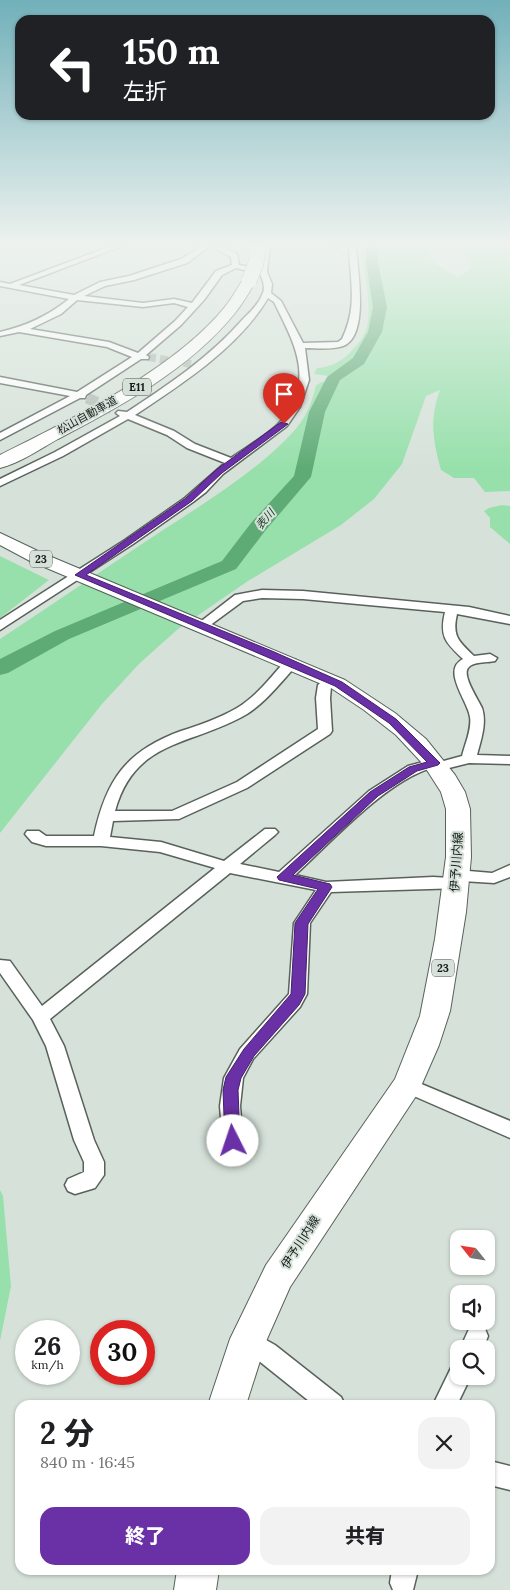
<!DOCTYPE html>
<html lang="ja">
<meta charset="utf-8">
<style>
:root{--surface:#fff;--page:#f2f2f2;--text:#202124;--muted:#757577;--accent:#6a30a6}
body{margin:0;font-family:Lora,"Noto Sans JP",serif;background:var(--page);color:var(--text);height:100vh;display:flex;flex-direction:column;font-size:19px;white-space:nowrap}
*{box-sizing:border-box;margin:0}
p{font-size:16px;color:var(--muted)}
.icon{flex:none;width:28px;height:28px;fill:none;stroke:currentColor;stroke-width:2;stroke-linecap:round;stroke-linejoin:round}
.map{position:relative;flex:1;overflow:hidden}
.drawer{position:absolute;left:15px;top:1400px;width:480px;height:175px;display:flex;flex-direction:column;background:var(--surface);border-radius:15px;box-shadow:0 1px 4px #0004}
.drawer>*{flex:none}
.banner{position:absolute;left:15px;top:15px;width:480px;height:105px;border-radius:15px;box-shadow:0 1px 4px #0004;background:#202124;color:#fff;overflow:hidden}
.needle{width:32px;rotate:300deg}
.buttons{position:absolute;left:450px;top:1230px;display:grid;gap:10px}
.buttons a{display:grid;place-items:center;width:45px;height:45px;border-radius:10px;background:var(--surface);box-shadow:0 1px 4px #0004;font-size:25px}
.speed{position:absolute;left:15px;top:1320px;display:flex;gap:10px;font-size:25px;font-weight:700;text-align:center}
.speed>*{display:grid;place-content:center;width:65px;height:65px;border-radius:50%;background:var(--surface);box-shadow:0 1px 4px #0004;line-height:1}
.speed small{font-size:12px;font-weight:400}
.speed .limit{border:8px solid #d22;background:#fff;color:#111}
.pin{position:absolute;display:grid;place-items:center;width:42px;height:42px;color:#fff;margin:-51px -21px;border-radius:50% 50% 50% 0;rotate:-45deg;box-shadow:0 0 5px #0007}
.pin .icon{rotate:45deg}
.me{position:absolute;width:55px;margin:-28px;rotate:356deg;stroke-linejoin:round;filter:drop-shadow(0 0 4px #0008)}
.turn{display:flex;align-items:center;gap:18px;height:105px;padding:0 25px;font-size:22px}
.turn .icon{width:65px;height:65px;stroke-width:2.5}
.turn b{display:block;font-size:35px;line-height:42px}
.round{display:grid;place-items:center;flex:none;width:52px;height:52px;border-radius:15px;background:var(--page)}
.overview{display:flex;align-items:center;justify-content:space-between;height:85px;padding:0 25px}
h1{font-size:30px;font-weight:800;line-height:38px}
.action{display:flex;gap:10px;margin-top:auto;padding:10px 25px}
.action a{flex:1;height:58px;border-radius:15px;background:var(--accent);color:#fff;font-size:20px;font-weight:800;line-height:58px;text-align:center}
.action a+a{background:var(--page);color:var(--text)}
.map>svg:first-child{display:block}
.green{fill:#97e0ab}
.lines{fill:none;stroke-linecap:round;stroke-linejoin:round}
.river{fill:#5eab75;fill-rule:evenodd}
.minor-tunnel-far1{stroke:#b0bab2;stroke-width:8;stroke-dasharray:8 4;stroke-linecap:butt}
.minor-tunnel{stroke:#b0bab2;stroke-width:11;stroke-dasharray:11 5;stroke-linecap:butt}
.minor-casing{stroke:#58625b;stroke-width:3}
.primary-casing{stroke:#58625b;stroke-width:2}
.motorway-casing{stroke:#58625b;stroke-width:2}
.minor{fill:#fff;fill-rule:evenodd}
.primary{fill:#fff;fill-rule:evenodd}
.motorway{fill:#fff;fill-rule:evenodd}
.motorway-bridge-casing{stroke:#58625b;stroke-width:16;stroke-linecap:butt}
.motorway-bridge{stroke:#fff;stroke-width:15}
.route{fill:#6a30a6;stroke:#451f6c}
.labels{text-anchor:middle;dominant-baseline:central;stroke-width:4;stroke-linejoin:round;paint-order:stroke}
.shield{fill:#d6e2d9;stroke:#505752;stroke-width:1}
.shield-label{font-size:11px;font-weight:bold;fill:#171b18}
.far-street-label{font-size:11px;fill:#171b18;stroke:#d6e2d9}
.far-water-label{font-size:11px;font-style:italic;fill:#14351f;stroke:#d6e2d9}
.street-label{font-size:12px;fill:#171b18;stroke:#d6e2d9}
</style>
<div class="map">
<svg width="510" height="1590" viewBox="0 0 510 1590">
<rect width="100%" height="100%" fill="#d6e2d9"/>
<g class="green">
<path d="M360,246h67c2,18 17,23 31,31l14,-9 -11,-22h49v245l-25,1 -11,-14h-20l-13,-8c-8,-30 -12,-50 -1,-80l-14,6 -24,68 -28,35 -33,26 -93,56 -70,48 -39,35 -37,40 -102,129v-194c53,-35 104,-70 157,-105 43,-28 102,-64 136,-102 13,-14 19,-29 23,-47l11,-5 2,-4 -15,-2 3,-6c15,-1 26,-7 36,-19 5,-5 10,-11 13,-19 7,-20 -2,-62 -6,-84z"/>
<path d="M502,505l8,1v38l-20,-17v-9l-6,-7 5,-3z"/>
<path d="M0,556l49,24 -49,38z"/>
<path d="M0,1190l3,6 8,90 -11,55z"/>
</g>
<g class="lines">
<path class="river" d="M366,246h12v16l9,45 -5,25 -18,32 -24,16 -15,32 -14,65 -46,54 -29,38 -167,70 -61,34 -8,2v-16l55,-28 167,-70 29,-38 43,-47 15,-64 18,-35 26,-19 15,-26 5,-25 -7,-45z"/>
<path class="minor-tunnel-far1" d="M148,357l43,7"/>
<path class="minor-tunnel" d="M87,398l28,12"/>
<g class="minor-casing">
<g id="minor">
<path d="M111,246h11l-103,39 55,10 26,-13 29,-6 52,-17 21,-13h8l-23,17 -53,17 -29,6 -21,10 59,7 31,-4 18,4 24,-32 16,-6 -1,-8 -20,-11h9l17,8 2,11 21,4 3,-23h7l-3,26 5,12 -1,9 10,8 22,42 35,-1 4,-3c16,-33 8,-58 7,-93h7c1,22 14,90 -13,100 -11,4 -27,2 -38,2l4,32 -9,27 -13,19 -64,48 -17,18 -13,10 -60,42 -133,86v-10l125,-80 60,-42 40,-35 -38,-15 -20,-13 -39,-16 -65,37 -63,30v-7l55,-27 65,-36 -4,-3 2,-2 9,1c41,-27 83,-55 116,-93 7,-7 15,-14 19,-24 4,-7 1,-14 -2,-21l-24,-6 -14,7 -18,25 -23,25 -35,30 3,2 -1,2h-7l-55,36 -1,3h-5l-80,42v-7l70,-37 -70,-13v-6l77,15 55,-35 -25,-10 -88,-15 -19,4v-4c26,-6 48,-16 69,-33l-69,-13v-4l10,2zM268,298l6,4c20,41 42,77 7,119 -10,12 -36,27 -50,37l-36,-14 -21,-13 -39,-16c47,-31 104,-68 133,-117zM77,300l66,7 31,-4 14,4 -13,14 -37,32 -29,-11 -79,-13 31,-15z"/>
<path d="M332,246h9l-3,2z"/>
<path d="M262,590l41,1 166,16 41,9v8l-53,-10c-5,22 1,27 17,42l16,-2 7,4 -2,3c-8,2 -22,0 -27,7 -6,8 10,31 14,40 5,15 -1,32 -5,47l33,1v8l-41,-1 -32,8 -6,-3c-46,14 -100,74 -136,107l31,7 107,-5 18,1 -2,-3 2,-4 6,-1 35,3 18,-8v12l-16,6 -32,-2 2,3 -2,4 -131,4 -21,31 -3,71 -7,13 -47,52 -10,19 -3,28 4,50 -3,6 -7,2 -7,-2 -3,-6 -4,-50 4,-28 16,-29 49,-55 5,-71 22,-33 -86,-17 -180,146 14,27 30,94 10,22v13l-9,13 -20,6 -7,-3 -3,-6 3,-6 16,-7v-10l-10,-22 -28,-94 -13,-26 -33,-47v-13l10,1 32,45 173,-138 -55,-16 -59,-6h-55l-14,-4 -7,-8 2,-3h12l7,5h48c12,-56 32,-85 87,-105 19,-6 39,-13 56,-23 20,-12 34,-31 49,-48h10l2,3 -2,3c-15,16 -30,36 -49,48 -54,32 -112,24 -132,97h57l65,-29 81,-53 -2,-31 2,-13 8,-7 5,-1 7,4 -7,6 -1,11 2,33 -2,3 -83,54 -68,31 -66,2 -3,16 51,5 63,19 41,-32h10l3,3 -3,3 -35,29 39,8 90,-81 39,-25 26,-7 6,3 22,-6c3,-12 10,-27 8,-39 -2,-16 -29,-47 -7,-58 -17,-16 -24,-22 -18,-47l-142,-13 -41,-1 -19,3 -38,28 -4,1 -6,-4 40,-31z"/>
<path d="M407,1078l103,43v17l-110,-48 -3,-5 3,-5z"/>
<path d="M477,1326l8,3 3,7 -5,13h-23l9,-20z"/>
<path d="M248,1330l27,15 66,52 4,8h-31l-55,-44 -19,-13 -3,-7 3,-7z"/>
<path d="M459,1365v11h12l-14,29h-24l18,-37z"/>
<path d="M490,1461l20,5v24l-20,-5z"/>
<path d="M392,1570h26l-5,20h-20l-3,-7z"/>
</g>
</g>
<g class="primary-casing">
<g id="primary">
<path d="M0,533l42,20 303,127 50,33 31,26 29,36 10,17 5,17 1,48 -5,55 -16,99 -11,34 -21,48 -128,194 -23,52 -21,66h-38l22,-66 36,-74 129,-186 25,-63 15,-77 11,-82v-48l-5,-17 -18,-28 -27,-29 -32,-25 -33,-22 -301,-127 -30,-16z"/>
<path d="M177,1570h42l-3,20h-42z"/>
</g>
</g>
<g class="motorway-casing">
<path id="motorway" d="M249,277l7,4c-7,11 -13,22 -21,32 -45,56 -114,93 -177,126 -18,10 -38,24 -58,29v-13c72,-36 174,-85 225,-148 7,-9 13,-20 19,-29z"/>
</g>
<use href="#minor" class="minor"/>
<use href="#primary" class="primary"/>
<use href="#motorway" class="motorway"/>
<g class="motorway-bridge-casing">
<path id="motorway-bridge" d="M249,281l7,-18 3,-17"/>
</g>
<use href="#motorway-bridge" class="motorway-bridge"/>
</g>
<linearGradient id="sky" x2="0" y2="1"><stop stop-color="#71b0ba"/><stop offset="0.52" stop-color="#edf2ee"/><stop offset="1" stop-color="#edf2ee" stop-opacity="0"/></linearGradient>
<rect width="510" height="469" fill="url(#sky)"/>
<path class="route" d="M281,422l7,2 -66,49 -30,28 -106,74 186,76 70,31 54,37 44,44 -2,2 -21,6 -39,25 -85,79 37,9 2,3 -24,37 -3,70 -6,11 -45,51 -13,22 -3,12 2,51 -2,4 -5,2 -6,-2 -2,-4 -2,-51 3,-13 18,-28 47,-55 4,-71 23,-34 -39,-9 -2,-3 93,-85 39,-25 18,-5 -38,-39 -54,-37 -260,-111 111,-77 30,-28z"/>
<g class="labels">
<g class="shield">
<rect x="123" y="378.5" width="28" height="17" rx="4"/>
<rect x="30" y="550.5" width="22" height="17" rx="4"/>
<rect x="432" y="959.5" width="22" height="17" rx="4"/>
</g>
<g class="shield-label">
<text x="137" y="387">E11</text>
<text x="41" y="559">23</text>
<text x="443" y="968">23</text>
</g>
<g class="far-street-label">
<text transform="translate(87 415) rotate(-29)">松山自動車道</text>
</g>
<g class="far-water-label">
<text transform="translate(265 519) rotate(-49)">表川</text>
</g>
<g class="street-label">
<text transform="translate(456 862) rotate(-86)">伊予川内線</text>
<text transform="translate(300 1242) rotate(-57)">伊予川内線</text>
</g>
</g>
</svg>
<div class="buttons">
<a><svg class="needle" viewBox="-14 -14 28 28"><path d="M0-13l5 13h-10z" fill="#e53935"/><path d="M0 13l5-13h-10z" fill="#757577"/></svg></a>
<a><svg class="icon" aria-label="sound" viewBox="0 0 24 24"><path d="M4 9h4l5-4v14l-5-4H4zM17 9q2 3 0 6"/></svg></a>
<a><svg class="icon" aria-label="search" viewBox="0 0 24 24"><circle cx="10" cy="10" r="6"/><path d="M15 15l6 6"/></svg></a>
</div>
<div class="speed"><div>26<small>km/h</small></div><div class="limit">30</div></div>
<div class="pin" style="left:284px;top:424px;background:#d93025"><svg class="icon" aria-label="arrive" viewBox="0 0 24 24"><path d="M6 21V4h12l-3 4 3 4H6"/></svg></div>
<svg class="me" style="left:233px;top:1141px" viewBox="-20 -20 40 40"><circle r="19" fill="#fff"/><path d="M0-13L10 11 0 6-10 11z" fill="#6a30a6"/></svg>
<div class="banner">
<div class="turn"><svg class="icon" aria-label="left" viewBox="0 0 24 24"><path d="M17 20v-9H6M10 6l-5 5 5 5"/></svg><div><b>150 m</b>左折</div></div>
</div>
<section class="drawer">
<div class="overview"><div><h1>2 分</h1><p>840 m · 16:45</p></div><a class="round"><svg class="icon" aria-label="close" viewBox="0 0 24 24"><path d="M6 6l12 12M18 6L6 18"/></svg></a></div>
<div class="action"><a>終了</a><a>共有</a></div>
</section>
</div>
